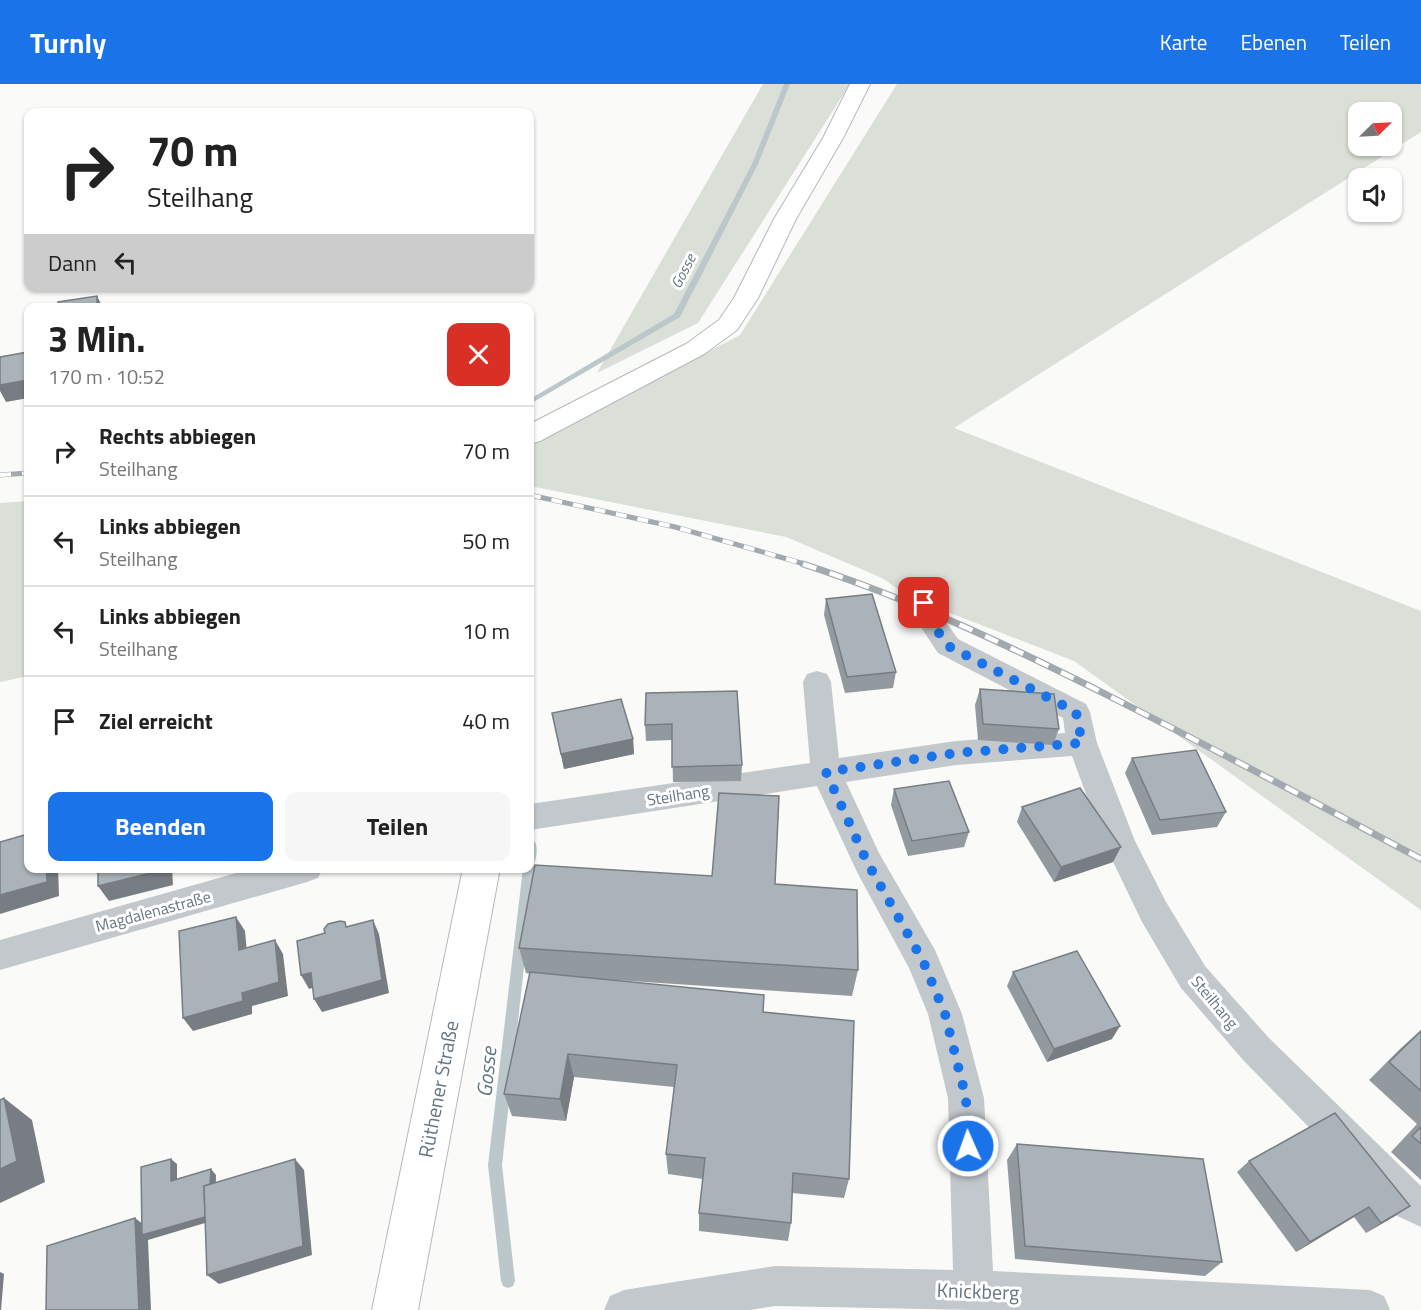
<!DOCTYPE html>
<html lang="de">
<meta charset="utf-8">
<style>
:root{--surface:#fff;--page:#f6f6f6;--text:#222;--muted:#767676;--line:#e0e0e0;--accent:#1a73e8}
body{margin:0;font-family:"Titillium Web",sans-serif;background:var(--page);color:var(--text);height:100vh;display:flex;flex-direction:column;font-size:22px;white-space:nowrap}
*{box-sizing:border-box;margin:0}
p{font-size:20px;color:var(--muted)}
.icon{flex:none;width:33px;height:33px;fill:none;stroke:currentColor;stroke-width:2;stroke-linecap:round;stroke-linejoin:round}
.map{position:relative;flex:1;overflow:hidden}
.panel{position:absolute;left:24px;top:219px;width:510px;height:570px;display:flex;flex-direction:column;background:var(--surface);border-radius:12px;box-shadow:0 2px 4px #0004}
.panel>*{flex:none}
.hud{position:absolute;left:24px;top:24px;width:510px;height:183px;border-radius:12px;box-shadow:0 2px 4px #0004;background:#fff;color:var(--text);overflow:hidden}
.needle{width:39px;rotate:66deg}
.controls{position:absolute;left:1348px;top:18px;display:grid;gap:12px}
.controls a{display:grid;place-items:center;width:54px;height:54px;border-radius:12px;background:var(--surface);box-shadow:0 2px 4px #0004;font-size:30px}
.pin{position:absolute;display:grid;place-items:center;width:51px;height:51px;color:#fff;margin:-26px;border-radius:12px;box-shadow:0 3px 9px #0006}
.me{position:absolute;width:66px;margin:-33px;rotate:358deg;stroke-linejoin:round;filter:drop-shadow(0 0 4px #0008)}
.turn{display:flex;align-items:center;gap:21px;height:126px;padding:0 24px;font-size:27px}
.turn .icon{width:78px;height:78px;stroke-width:2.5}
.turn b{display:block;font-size:42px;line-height:51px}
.then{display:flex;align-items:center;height:57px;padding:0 24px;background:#0003;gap:12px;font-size:22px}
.round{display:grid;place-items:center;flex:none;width:63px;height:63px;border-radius:12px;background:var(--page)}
.summary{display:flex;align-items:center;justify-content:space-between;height:102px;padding:0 24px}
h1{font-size:36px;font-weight:700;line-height:45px}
.cta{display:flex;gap:12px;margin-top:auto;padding:12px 24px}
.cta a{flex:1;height:69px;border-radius:12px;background:var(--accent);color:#fff;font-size:24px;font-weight:700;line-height:69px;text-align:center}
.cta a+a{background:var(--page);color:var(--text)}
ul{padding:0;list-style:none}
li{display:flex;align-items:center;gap:18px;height:90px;padding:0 24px;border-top:2px solid var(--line)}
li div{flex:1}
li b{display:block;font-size:22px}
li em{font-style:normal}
header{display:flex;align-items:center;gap:36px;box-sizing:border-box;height:84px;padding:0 30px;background:var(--accent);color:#fff}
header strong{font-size:28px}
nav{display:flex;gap:33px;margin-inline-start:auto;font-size:21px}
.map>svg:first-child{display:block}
.green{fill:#dadfd7;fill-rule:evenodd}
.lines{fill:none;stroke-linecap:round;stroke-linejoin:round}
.stream{fill:#bbc7cb;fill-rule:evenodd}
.secondary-casing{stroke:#b3babf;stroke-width:2}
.street{fill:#c3c8cc;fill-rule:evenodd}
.secondary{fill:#fff;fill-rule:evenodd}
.rail-far1-casing{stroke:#a2aab0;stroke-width:5}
.rail-casing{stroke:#a2aab0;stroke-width:7}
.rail-far1{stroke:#fff;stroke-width:4;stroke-dasharray:11;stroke-linecap:butt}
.rail{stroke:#fff;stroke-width:4.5;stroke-dasharray:14;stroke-linecap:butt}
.wall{fill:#929a9f}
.shaded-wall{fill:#777d82}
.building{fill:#aab3b9;stroke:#777d82;stroke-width:1.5}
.route{stroke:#1a73e8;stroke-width:10;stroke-dasharray:0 18}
.labels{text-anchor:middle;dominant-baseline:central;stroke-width:6;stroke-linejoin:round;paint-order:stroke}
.far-water-label{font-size:15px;font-style:italic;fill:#60757c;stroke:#fff}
.street-label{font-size:16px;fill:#657683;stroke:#fff}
.near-street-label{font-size:20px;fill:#657683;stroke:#fff}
.near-water-label{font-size:21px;font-style:italic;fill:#60757c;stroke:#fff}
</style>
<header>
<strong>Turnly</strong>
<nav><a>Karte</a><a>Ebenen</a><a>Teilen</a></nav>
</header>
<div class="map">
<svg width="1421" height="1226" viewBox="0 0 1421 1226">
<rect width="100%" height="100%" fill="#fafaf8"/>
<g class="green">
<path d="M763,0h87l-152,239 -101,50z"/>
<path d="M897,0h524v48l-467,296 467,183v299l-347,-249 -150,-58 -22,-11 -20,-14 -96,-41 -256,-51v-41l210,-110zM1359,28h33v34h-33z"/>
<path d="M28,417v175l-28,6v-179z"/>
</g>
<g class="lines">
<g class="stream">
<path d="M784,0h6l-32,80 -78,153 -150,87v-5l144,-85 78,-150z"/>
<path d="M531,756l4,2c3,6 2,17 -2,23l2,3 -33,297 13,116 -2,5 -5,2 -5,-2 -2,-5 -13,-116 35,-297h7v-27z"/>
</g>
<g class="secondary-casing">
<g id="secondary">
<path d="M850,0h20l-27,54 -47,81 -38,79 -21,32 -33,24 -164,87 -10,3v-20l156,-80 33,-24 15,-22 40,-79 49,-81z"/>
<path d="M463,784h37l-82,442h-46z"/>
</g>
</g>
<g class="street">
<path d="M924,509l9,3 4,7 -1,5 22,31 128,65 4,8 7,31 38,98 31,61 39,64 63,71 153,149v41l-26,-12 -151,-154 -63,-73 -39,-66 -38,-79 -32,-87 -116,9 -110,17 33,71 56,97 27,64 22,84 9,173 377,19 14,6 6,14h-415l-200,-4 -25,4h-146l6,-14 14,-6 151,-24 178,4 -5,-172 -20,-84 -19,-46 -52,-96 -40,-86 -287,44v-26l280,-41 -7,-81 4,-8 10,-3 10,3 4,8 8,76 117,-17 109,-8 -2,-15 -125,-65 -29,-44 6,-13z"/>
<path d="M254,784h69l-5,10 -11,4 -307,88v-30z"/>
</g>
<use href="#secondary" class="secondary"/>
<g class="rail-far1-casing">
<g id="rail-far1">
<path d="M0,391l28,-2"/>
<path d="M530,411l145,32 133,38"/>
</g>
</g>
<g class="rail-casing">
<path id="rail" d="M803,480c108,35 211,84 312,135 103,52 205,106 306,160"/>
</g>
<use href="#rail-far1" class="rail-far1"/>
<use href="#rail" class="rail"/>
</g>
<g class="wall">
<path d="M826,515l70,73 -3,16 -48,5 -21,-78z"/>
<path d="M980,605l79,40 -6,16 -75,-5 -3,-35z"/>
<path d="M646,609l96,72 -1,16 -68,1 -1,-42 -26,1 -1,-16z"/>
<path d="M552,629l81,26 1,15 -70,15z"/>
<path d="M1132,674l94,54 -9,15 -65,8 -27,-62z"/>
<path d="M894,705l75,43 -5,15 -56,9 -17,-51z"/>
<path d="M1022,723l91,55 -59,20 -37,-60z"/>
<path d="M775,800l83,86 -6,26 -266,-18 177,34 86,167 -5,19 -52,-5 -1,30 -3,18 -89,-10v-18l4,-34 -35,-5 -2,-20 8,-67 -100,-10 -8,44 -54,-5 -8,-22 26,-120 -4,-1 -7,-25z"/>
<path d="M1013,888l99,67 -65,23 -40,-76z"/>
<path d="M1421,946v150l-30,-28 26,-28 -48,-44 32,-32z"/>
<path d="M1017,1060l205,118 -17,14 -190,-17 -8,-99z"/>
<path d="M1249,1077l146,55 -29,17 -12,-16 -58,35 -59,-80z"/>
</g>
<g class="shaded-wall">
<path d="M97,212l4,8v4h-4z"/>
<path d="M28,296v18l-22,4 -6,-11v-6z"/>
<path d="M633,655l1,15 -70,15 -3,-15z"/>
<path d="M1121,763l-8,15 -59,20 7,-15z"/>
<path d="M46,784h12l1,28 -59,18v-19z"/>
<path d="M163,784h9l1,17 -64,16 -11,-15z"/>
<path d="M236,833l9,14 3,33 -9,-14z"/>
<path d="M373,836l6,14 10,59 -67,19 -8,-13z"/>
<path d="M275,856l8,14 5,42 -36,10v8l-59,17 -10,-13 59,-25z"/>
<path d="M311,889l8,13 -10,3 -8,-14z"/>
<path d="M1120,942l-8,13 -65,23 7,-13z"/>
<path d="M568,970l6,23 -8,44 -6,-22z"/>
<path d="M4,1014l28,22 13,62 -45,21v-34z"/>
<path d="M171,1075l6,5v22l-6,-5z"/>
<path d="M295,1075l9,11 8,85 -93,29 -12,-9z"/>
<path d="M211,1085l5,6 -1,45 -67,20 3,70h-12l-4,-92 13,10z"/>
<path d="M1410,1122l-15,10 -29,17 15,-10z"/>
<path d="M1369,1123l-15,10 -58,35 14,-10z"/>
<path d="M0,1188l4,2 -3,36h-1z"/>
</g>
<g class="building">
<path d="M97,212v12h-39v-6z"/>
<path d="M28,268v28l-28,5v-28z"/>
<path d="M872,510l24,78 -49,5 -21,-78z"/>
<path d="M980,605l74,5 5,35 -76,-5z"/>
<path d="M737,607l5,74 -70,2v-43l-27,1 1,-32z"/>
<path d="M621,615l12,40 -72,15 -9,-41z"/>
<path d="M1196,666l30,62 -66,8 -28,-62z"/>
<path d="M949,697l20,51 -57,9 -18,-52z"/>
<path d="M1080,704l41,59 -60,20 -39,-60z"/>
<path d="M719,709l60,3 -4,88 82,6 1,80 -339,-22 16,-83 177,11z"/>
<path d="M28,750v34h18l1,14 -47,13v-53z"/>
<path d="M98,784h65v2l-65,16z"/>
<path d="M236,833l3,33 36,-10 4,42 -37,11 1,8 -60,17 -4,-87z"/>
<path d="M373,836l9,60 -68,19 -3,-26 -10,2 -4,-34 28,-8 -1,-4 4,-5 12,-3 5,1 1,5z"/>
<path d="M1077,867l43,75 -66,23 -41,-77z"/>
<path d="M530,888l234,23 -1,17 91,9 -5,158 -56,-6 -2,50 -92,-10 6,-55 -39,-4 11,-89 -109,-11 -8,45 -56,-5z"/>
<path d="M1421,947v60l-32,-29z"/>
<path d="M4,1014l13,63 -17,8v-69z"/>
<path d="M1335,1029l75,93 -29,17 -12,-16 -59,35 -61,-81z"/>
<path d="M1421,1043v17l-9,-8z"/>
<path d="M1017,1060l186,15 19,103 -197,-16z"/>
<path d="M171,1075v22l40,-12 -1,15 -6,2 1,31 -63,18 -1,-68z"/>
<path d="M295,1075l8,87 -96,29 -3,-89z"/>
<path d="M135,1134l4,92h-93l1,-64z"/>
</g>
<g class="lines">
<path class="route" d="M924,519l-2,6 26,37 128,66 6,31 -126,10 -130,19 41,90 56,99 22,53 21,84 2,48"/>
</g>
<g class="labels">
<g class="far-water-label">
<text transform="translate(683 187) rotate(-63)">Gosse</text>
</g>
<g class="street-label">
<text transform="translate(678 711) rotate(-9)">Steilhang</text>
<text transform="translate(153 827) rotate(-15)">Magdalenastraße</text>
<text transform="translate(1215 918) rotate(50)">Steilhang</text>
</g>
<g class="near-street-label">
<text transform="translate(438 1005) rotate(-79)">Rüthener Straße</text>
<text transform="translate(978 1207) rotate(2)">Knickberg</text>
</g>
<g class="near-water-label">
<text transform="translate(486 988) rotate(-84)">Gosse</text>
</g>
</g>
</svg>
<div class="controls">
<a><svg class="needle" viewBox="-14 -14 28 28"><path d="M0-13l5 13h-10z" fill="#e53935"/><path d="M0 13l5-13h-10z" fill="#767676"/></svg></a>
<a><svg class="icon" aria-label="sound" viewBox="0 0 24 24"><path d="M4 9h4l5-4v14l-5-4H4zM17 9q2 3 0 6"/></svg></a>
</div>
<div class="pin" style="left:924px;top:519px;background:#d93025"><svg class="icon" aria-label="arrive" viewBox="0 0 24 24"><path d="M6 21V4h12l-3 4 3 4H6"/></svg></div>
<svg class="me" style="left:968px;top:1062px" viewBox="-20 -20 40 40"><circle r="17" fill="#1a73e8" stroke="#fff" stroke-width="3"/><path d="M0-11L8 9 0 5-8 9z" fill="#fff"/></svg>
<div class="hud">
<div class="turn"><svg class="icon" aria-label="right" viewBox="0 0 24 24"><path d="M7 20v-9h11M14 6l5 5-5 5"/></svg><div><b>70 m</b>Steilhang</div></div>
<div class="then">Dann<svg class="icon" aria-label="left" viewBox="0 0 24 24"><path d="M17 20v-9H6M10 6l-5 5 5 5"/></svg></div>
</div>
<section class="panel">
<div class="summary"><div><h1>3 Min.</h1><p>170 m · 10:52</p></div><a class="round" style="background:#d93025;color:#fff"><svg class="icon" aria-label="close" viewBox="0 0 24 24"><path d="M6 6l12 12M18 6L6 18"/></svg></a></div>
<ul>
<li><svg class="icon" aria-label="right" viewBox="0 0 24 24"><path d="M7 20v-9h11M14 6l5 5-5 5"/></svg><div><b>Rechts abbiegen</b><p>Steilhang</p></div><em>70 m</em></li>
<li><svg class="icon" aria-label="left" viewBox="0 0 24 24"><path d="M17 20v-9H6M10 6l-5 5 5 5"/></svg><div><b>Links abbiegen</b><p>Steilhang</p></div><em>50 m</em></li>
<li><svg class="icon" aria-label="left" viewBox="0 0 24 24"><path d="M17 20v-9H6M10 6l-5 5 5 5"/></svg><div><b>Links abbiegen</b><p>Steilhang</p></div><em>10 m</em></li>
<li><svg class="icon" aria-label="arrive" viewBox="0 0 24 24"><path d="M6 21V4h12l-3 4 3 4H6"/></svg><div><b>Ziel erreicht</b></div><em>40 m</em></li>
</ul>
<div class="cta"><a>Beenden</a><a>Teilen</a></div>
</section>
</div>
